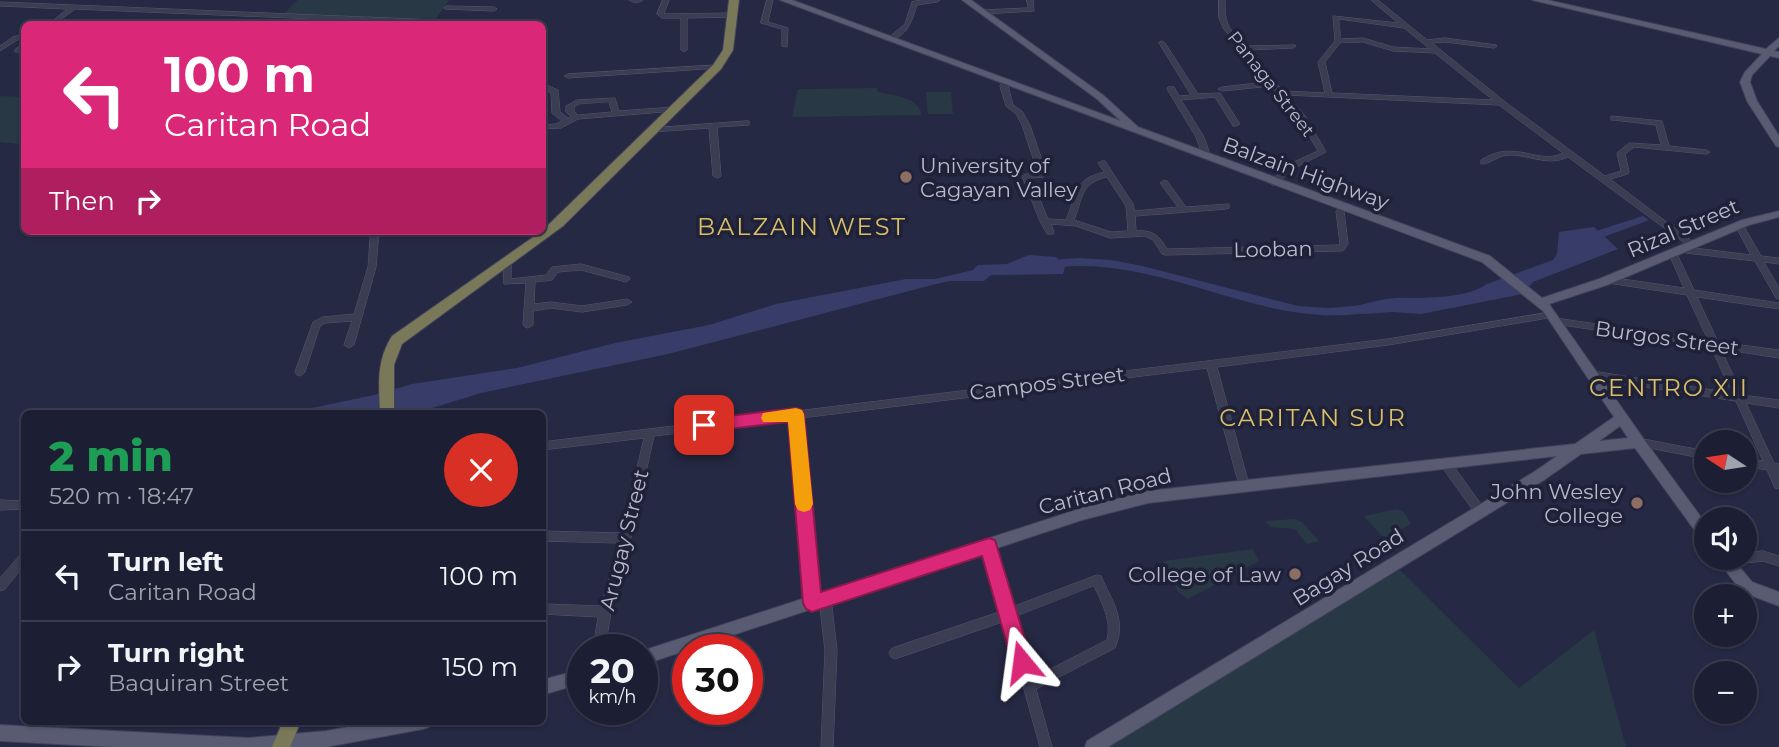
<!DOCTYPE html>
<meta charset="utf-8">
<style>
:root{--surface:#1c1f33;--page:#292c3f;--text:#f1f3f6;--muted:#a0a2ac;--line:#3a3d4e}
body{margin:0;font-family:Montserrat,sans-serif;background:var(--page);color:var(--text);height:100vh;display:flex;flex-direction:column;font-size:26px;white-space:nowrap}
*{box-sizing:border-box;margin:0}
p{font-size:23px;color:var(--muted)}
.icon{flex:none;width:38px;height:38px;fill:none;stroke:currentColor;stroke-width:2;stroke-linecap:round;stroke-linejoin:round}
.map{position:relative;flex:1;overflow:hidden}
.panel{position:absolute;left:21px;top:410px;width:525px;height:315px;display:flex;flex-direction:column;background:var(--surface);border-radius:10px;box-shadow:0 2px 5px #0004,0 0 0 2px var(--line)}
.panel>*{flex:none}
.top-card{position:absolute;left:21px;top:21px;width:525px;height:214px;border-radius:10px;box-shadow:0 2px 5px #0004,0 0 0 2px var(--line);background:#db2777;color:#fff;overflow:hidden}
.needle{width:46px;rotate:282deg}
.fabs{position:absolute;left:1694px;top:430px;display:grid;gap:14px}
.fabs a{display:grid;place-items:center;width:63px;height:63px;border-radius:50%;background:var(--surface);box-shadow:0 2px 5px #0004,0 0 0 2px var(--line);font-size:35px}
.speed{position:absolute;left:567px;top:634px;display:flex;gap:14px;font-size:35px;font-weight:700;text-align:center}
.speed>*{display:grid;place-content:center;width:91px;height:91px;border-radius:50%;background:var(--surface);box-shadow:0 2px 5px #0004,0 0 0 2px var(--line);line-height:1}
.speed small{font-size:18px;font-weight:400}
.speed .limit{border:10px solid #d22;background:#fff;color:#111}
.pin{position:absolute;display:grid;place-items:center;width:60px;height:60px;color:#fff;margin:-30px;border-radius:14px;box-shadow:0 4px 10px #0006}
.me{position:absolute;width:77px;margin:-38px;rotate:344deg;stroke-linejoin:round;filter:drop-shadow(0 0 5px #0008)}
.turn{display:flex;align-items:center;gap:24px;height:147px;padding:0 28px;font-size:32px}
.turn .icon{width:91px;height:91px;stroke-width:2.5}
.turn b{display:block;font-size:49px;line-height:60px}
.then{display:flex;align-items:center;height:66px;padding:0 28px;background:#0003;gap:14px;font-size:26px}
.round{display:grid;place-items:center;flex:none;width:74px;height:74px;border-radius:37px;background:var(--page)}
.head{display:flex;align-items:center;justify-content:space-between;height:119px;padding:0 28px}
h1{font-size:42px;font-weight:800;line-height:52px;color:#1e9e55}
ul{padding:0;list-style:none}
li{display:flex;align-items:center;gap:21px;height:91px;padding:0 28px;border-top:2px solid var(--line)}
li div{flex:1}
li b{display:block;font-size:26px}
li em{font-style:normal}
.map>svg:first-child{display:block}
.green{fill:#283845}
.water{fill:#383c69}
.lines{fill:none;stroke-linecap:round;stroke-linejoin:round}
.river{fill:#383c69;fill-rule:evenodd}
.minor-casing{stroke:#56576e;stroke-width:1}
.major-casing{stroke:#41435a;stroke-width:2}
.highway-casing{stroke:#42445b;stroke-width:2}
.minor{fill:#3b3d53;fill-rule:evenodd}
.major{fill:#595b73;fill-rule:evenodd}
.highway{fill:#797858;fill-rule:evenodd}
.route{fill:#db2777;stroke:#8e194d;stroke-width:2}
.slow{fill:#f59e0b}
.education-dot{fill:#8d6e63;stroke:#1f2139;stroke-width:2.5}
.labels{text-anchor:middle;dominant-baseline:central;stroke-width:7;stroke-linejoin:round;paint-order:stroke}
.far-street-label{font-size:18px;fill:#b8b9cd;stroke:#1f2139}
.poi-label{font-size:21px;fill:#b8b9cd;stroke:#1f2139;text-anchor:end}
.street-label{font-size:21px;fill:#b8b9cd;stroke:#1f2139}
.quarter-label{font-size:24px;letter-spacing:2px;fill:#d9bf67;stroke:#1f2139}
</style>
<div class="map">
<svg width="1779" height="747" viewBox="0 0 1779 747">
<rect width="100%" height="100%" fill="#262944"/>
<g class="green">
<path d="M298,0h151l-14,20 -152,-6z"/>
<path d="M877,88l1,4c17,4 39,4 44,23l-130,2 6,-28z"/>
<path d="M926,92h25l2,22h-25z"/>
<path d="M0,96l24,1v43l-4,4 -20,-2z"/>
<path d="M1397,509l7,3 7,12 -24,13 -6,-2 -17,-19z"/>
<path d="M1294,519l8,3 17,19 -12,3 -12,-15 -25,-2 -5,-6z"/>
<path d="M1253,549l6,12 -71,38 -10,-7 -15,-31z"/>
<path d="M1400,570l119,118 75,-58 32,117h-521l110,-69z"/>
</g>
<g class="water">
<path d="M1594,227l24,22 -85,33 -10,12 -102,20 -29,-2 -27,2 -8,-8c15,-4 33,-9 49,-8 23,0 61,0 81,-14l66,-24 4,-6 2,-22z"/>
<path d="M1029,255l27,2 9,10 -2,7 -72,1 -7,6h-34l-14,3 -268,70 -187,39 -65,20h-128l86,-18 38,-11 105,-16 98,-25 94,-18 67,-21 130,-25h29l38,-9 5,-5 29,-1z"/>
</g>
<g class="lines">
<g class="river">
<path d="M1643,216l5,3 -1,2 -52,19 -7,4 -5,-4 4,-6z"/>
<path d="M1079,258l32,2 31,6 156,40 30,2 50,-4 6,4c-6,6 -16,5 -25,6 -67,7 -124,-17 -188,-34 -31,-8 -63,-15 -95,-14 -11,0 -27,5 -36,-2l6,-4z"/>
</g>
<g class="minor-casing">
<g id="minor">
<path d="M629,0h14c-3,3 -11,3 -14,0z"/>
<path d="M663,0h6l-5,14 68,-1 3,2 -3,2 -45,1v32l-3,2 -3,-2v-32h-19l-5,-4z"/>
<path d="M767,0h6l-5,22 20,6 -1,19 -5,-1v-17l-21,-6z"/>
<path d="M922,0h18l-3,2 -20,3c-5,16 -10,33 -29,35v-2l17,-14 7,-22z"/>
<path d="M1027,0h6l1,11 -51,3 -3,-2 3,-2 45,-2z"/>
<path d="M1219,0h6c0,26 3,27 20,46l50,-1 1,1 -3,2 -45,2 35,41 42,2 -7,-31 17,-21 -2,-25 65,7 -27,-23h7l49,40 18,-2 51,7 1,1 -3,2 -49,-6 -13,1 72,58 101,75 16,-5 -4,-18 12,-10 32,2 -5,-20 -42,-5h-3v-4l51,5 7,25 37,4 4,2 -4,2 -72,-7 -9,7 4,18 -1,2 -18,5 87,66 -1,2h-6l-122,-90c-20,10 -40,-3 -61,-2 -10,1 -16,9 -26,9v-4c34,-22 58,6 82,-7l-64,-48 -212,-10 18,21 21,36 -37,19 -11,14h-6l-1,-2 12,-16 35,-16 -19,-32 -28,-33 -49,5 -4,-2 4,-2 45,-5 -44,-54 -4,-10zM1339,19l65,9 26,21 -37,-2 -30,-9 -22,1zM1363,42l30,9 42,2 58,47 -161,-7 -7,-31 15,-19z"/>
<path d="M0,2l436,18 3,2 -3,2 -361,-15 -20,15h-6l18,-15 -67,-3z"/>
<path d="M447,6l47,1 3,2 -3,2 -49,-2 -1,-1z"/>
<path d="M24,35v4l-7,1 -17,11v-5l13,-9z"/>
<path d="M1162,41l3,2 33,51 22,-1 20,31 -4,2h-3l-18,-29 -34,3 23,37 7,20 -1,2h-3l-4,-2 -7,-20 -29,-48 1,-2h6l5,9 12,-1 -32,-52z"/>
<path d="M24,43v5l-5,4h-4v-2z"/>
<path d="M717,65l4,2 -2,1 -151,10 -4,-2 4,-2z"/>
<path d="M1004,81h6l1,2 -3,3 5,19 9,6 8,14 17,50 -4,2 -12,1 17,41 18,1c11,-26 6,-40 38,-48l-6,-9 4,-2h3l28,43 2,7 43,-4 -18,-24 4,-3 3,1 19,26 43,-3v4l-3,1 -91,7 1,15c18,-1 22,4 31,18l172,-4 1,-1 -4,-33 4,-3 4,3 4,33 -4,6 -3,1 -176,4 -3,-1 -9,-14 -8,-4 -35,2 -34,-12 -25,-2 3,8 -1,2h-6l-7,-13 -18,-45 4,-2 12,-1 -16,-48 -6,-11 -10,-8 -6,-20zM1107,177l19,29 2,25 -17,1 -37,-12c9,-22 6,-37 33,-43z"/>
<path d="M542,83l16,7 2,22 8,6 3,-1 -5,-5v-6l11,-6 38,-2 4,13 55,-4 4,2 -4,2 -96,8 -17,9 -19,1v-4l14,-1 6,-3 -10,-8 -1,-20 -9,-5zM609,102l3,10 -34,3 -4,-4v-4l5,-3z"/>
<path d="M746,121h3v4l-32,2 4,49 -4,2 -4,-2 -4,-48 -57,4 -4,-2 4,-2z"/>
<path d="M1739,222l3,1 19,33 18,2v6l-15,-2 15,26v11l-3,-1 -21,-37 -69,-8 -4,-3 4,-3 65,8 -16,-30z"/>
<path d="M371,231h8l-3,36 -22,78 -5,3 -5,-3 8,-24 -27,2 -5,3 -15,46 -5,4 -3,-1 -2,-3 18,-50 10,-5 31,-3 14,-47z"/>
<path d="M1673,251l4,3 17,36 85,13v6l-82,-12 21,45 61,8v8l-58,-9 21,46 37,5v8l-33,-5 28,60 5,1v25l-4,-1 -8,-18 -22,-4v-8l18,3 -27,-60 -144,-22 -3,-1 -2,-3 2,-3 3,-1 140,22 -21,-46 -156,-23 -5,-3 5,-3 153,22 -21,-45 -79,-12 -4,-3 4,-3 76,11 -15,-34z"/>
<path d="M507,258l4,3v18l35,-4 6,-8 29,-3 48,13 1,2 -4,3 -45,-12 -23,2 -6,8 -17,2 -1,22 17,-2 31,4 45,-7 5,3 -5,3 -45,7 -31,-4 -18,3v14l-5,3 -3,-1 -2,-2 3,-42 -22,1 -1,-23z"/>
<path d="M1551,312l5,3 -2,2 -166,28 -171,22 32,118 -1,3 -4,1 -4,-1 -1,-3 -32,-117 -406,50 17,185 -2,4 -4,1 -4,-1 -2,-4 -15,-184 -137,17 -20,90 -23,86 -6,37h-12l5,-32 -56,-3v-10h2l57,2 18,-63 -77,-2v-10l80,2 22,-95 -102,12v-8l846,-103z"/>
<path d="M1638,438l68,13v8l-72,-14 -1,-3 1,-3z"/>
<path d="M1446,460l4,1 33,46 1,3 -1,3 -4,2 -4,-2 -33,-46 -1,-3 1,-3z"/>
<path d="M0,500l24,1v8l-24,1z"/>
<path d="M989,540l4,2 2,3 17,62 85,-32 4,1c11,25 26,44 14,72l-79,41 16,58h-12l-35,-126 -110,38 -4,-2 -2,-4 2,-4 4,-2 107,-36 -19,-66 2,-3zM1094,586c8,17 18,35 13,54l-74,38 -18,-61z"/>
<path d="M1763,551l16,5v10l-16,-5 -18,2 -4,-2 -1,-3h5v-5z"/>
<path d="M24,553v13l-20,24 -4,1v-13l20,-23z"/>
<path d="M825,594l4,1 2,4 6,51 -4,97h-12l4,-97 -6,-51 2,-4z"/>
</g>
</g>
<g class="major-casing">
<g id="major">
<path d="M780,0h12l329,121 -24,-22 -135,-99h9l132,95 35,32 352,129 52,42 57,-19 143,-59 37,-9v6l-30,8 -142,60 -58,19 94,134 63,86v17l-5,-2 -66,-91 -54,6 -37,26 -436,267h-23l2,-6 447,-269 23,-16 -409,47 -66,17 -440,145v-14l440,-143 66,-17 427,-47 39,-27 -71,-106 -61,-49zM1620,426l8,12 -29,3z"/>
<path d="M1532,0h15l219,49 13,-11v8l-5,5 5,1v6l-9,-2 -18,19 -2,7 7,19 22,35v11l-3,-1 -29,-45 -7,-19 5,-10 17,-18z"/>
<path d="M1716,558h16l20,24 27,10v14l-37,-14z"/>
<path d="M583,669v14l-41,12v-15z"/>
<path d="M380,721h51l-2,6 -6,2 -97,18h-212l-114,-6v-16l249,13 77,-7z"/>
</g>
</g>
<g class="highway-casing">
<g id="highway">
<path d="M729,0h10l-6,50 -12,19 -158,157 -161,118 -8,21v48h-14c-1,-28 -4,-52 12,-77l150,-105 171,-166 10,-15z"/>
<path d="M283,721h18l-11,26h-18z"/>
</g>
</g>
<use href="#minor" class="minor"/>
<use href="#major" class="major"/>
<use href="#highway" class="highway"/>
</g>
<path class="route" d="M796,408l6,2 2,4 17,178 168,-54 6,2 37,122 -3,7 -7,2 -7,-2 -3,-7 -30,-106 -170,56 -6,-3 -3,-6 -15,-181 -84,10 -6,-2 -2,-5 2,-4 6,-2z"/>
<path class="slow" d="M796,408l6,2 2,4 9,90 -3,6 -6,2 -6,-2 -3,-6 -7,-82h-25l-2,-4 2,-5z"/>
<g class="education-dot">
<circle cx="906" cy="177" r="7"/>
<circle cx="1637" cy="503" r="7"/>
<circle cx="1295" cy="574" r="7"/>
</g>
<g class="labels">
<g class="far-street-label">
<text transform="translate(1271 84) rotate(52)">Panaga Street</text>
</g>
<g class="poi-label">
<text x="920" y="165" text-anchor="start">University of<tspan x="920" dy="24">Cagayan Valley</tspan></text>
<text x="1623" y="491">John Wesley<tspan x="1623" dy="24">College</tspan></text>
<text x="1281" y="574">College of Law</text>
</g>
<g class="street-label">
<text transform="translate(1306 173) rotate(20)">Balzain Highway</text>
<text transform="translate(1683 228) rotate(-23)">Rizal Street</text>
<text transform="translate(1273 249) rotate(-1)">Looban</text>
<text transform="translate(1667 338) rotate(8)">Burgos Street</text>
<text transform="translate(1047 383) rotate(-7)">Campos Street</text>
<text transform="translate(1105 491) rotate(-14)">Caritan Road</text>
<text transform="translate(624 540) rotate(-76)">Arugay Street</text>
<text transform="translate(1348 567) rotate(-32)">Bagay Road</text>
</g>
<g class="quarter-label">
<text x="802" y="226">BALZAIN WEST</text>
<text x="1669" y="387">CENTRO XII</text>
<text x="1313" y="417">CARITAN SUR</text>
</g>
</g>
</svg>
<div class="fabs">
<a><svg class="needle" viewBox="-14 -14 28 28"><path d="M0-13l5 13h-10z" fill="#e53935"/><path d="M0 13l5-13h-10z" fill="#a0a2ac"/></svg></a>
<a><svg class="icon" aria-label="sound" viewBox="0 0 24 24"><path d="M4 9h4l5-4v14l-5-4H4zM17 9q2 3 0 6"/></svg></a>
<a>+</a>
<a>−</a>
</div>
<div class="speed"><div>20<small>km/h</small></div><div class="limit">30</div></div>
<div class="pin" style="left:704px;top:425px;background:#d93025"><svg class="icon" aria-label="arrive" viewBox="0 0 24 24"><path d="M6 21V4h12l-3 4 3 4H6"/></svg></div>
<svg class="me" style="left:1022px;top:662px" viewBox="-20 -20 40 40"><path d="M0-17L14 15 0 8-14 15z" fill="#db2777" stroke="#fff" stroke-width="4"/></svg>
<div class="top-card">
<div class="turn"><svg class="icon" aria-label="left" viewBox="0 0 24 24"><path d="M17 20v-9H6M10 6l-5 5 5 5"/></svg><div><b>100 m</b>Caritan Road</div></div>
<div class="then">Then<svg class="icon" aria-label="right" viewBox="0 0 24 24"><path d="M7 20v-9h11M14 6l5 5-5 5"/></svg></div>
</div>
<section class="panel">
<div class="head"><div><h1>2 min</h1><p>520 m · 18:47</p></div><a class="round" style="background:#d93025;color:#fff"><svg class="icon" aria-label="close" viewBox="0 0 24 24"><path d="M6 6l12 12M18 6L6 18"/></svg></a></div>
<ul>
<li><svg class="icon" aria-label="left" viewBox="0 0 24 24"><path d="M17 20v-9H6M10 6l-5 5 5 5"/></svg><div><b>Turn left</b><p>Caritan Road</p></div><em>100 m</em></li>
<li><svg class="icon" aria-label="right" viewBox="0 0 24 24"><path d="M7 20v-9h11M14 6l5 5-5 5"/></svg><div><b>Turn right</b><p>Baquiran Street</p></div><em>150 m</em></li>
</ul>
</section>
</div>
